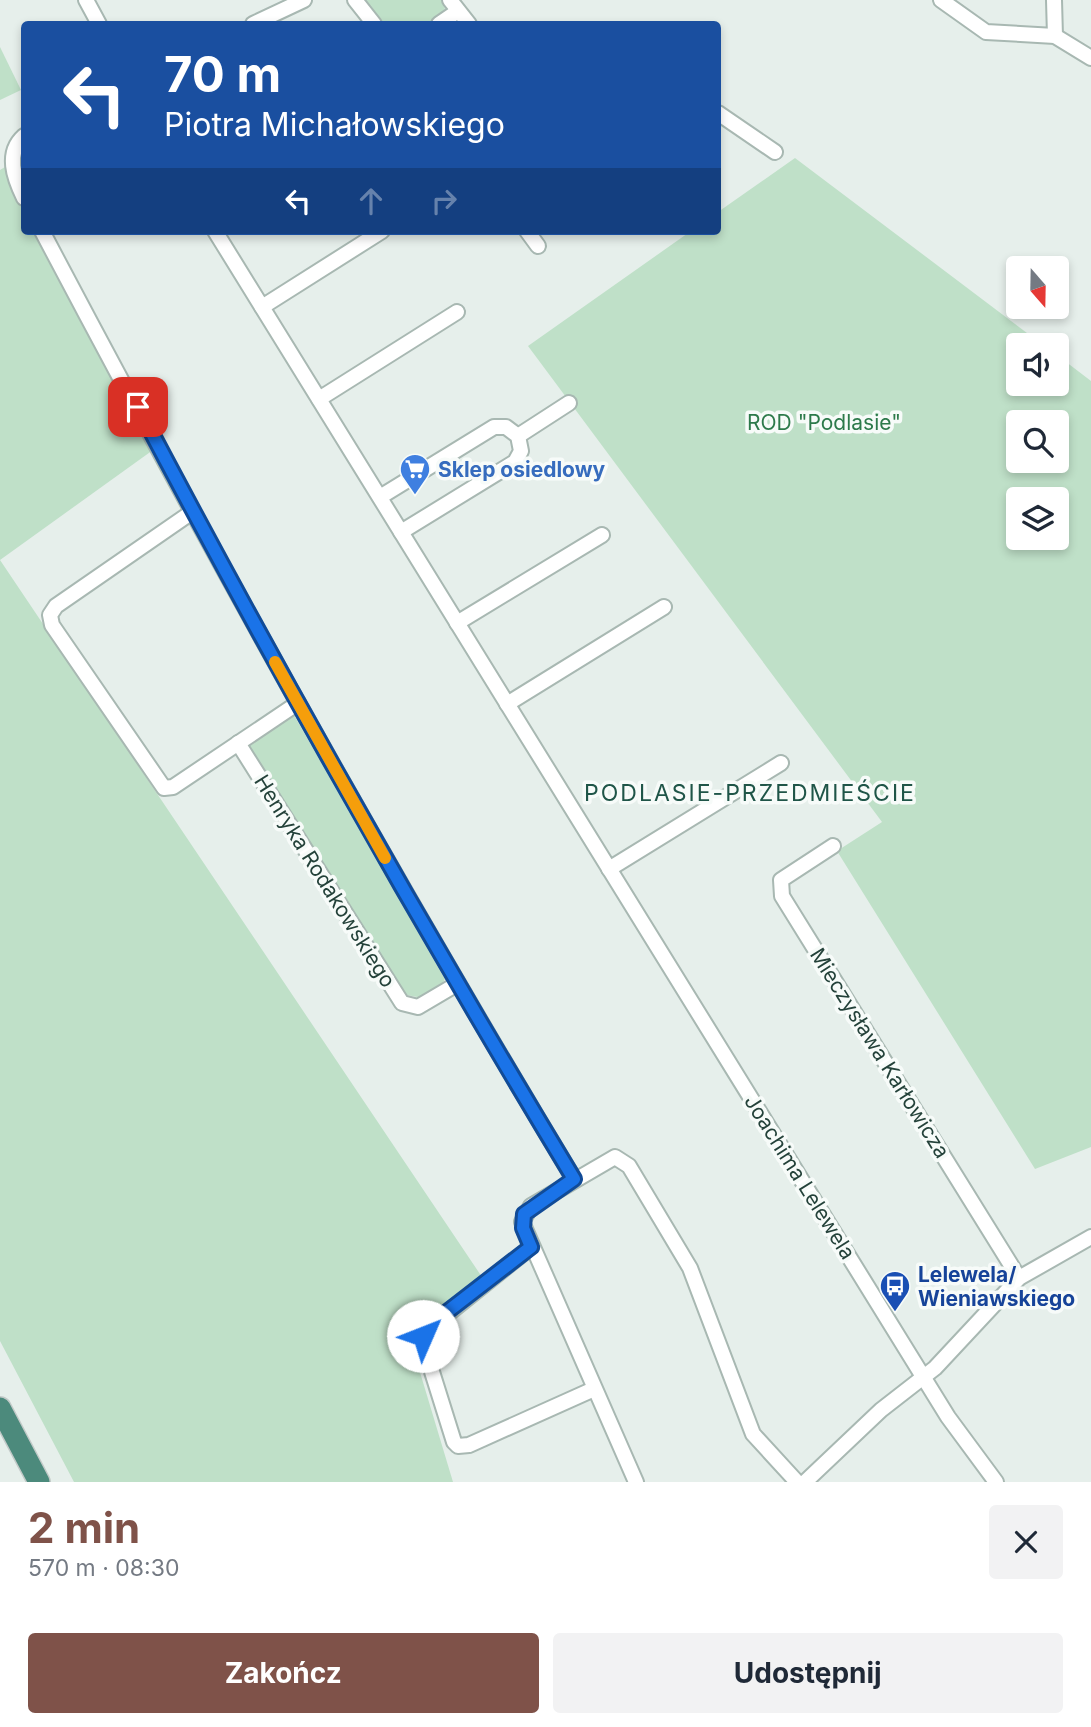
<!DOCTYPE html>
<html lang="pl">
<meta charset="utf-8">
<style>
:root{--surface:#fff;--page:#f2f2f3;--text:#1f2937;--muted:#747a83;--accent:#7f5249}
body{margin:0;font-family:Inter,sans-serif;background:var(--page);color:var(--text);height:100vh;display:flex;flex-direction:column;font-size:26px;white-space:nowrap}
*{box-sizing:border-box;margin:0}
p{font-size:23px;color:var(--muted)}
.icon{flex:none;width:38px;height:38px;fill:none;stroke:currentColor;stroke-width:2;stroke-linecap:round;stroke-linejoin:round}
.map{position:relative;height:1482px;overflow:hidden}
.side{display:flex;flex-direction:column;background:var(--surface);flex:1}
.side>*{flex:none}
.guide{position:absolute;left:21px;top:21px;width:700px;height:214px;border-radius:7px;box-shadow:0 4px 10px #0003;background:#1a4fa0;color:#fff;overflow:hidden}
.needle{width:46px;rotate:160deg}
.buttons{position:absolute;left:1006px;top:256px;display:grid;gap:14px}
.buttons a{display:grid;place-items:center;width:63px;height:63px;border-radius:7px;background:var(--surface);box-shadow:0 4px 10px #0003;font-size:35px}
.pin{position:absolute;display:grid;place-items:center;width:60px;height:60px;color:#fff;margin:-30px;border-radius:14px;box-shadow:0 4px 10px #0006}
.me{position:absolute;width:77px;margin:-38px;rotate:46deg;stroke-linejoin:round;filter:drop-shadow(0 0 5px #0008)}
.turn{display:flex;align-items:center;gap:24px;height:147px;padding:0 28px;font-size:32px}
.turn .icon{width:91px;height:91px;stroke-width:2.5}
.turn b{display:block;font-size:49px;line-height:60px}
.lanes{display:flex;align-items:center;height:66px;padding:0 28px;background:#0003;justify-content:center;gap:35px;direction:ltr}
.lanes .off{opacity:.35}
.round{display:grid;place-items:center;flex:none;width:74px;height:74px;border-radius:7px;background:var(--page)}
.summary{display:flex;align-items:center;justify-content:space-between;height:119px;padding:0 28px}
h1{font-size:42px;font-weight:700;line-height:52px;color:var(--accent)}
.button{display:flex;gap:14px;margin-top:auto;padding:14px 28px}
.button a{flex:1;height:80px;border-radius:7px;background:var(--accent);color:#fff;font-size:28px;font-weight:700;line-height:80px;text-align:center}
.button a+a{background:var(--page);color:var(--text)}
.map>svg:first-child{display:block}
.green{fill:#bfe0c8;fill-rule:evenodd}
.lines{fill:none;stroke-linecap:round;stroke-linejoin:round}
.minor-casing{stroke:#a8b8b2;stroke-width:18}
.trunk-casing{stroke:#c2cac8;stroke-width:24}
.minor{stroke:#fff;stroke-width:14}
.trunk{stroke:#4c8a7c;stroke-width:21}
.route-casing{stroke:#114b97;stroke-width:18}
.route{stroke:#1a73e8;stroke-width:12}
.slow{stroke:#f59e0b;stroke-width:12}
.labels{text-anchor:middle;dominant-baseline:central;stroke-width:7;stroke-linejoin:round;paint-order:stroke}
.park-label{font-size:21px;fill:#2d7a4b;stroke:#f7fbf9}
.shop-label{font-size:21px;font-weight:bold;fill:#366cbe;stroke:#f7fbf9;text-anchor:start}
.street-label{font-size:21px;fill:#24423a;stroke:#f7fbf9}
.transit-label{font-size:21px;font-weight:bold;fill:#164399;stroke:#f7fbf9;text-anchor:start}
.neighbourhood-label{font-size:23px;letter-spacing:2px;fill:#1f5548;stroke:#f7fbf9}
</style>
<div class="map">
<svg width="1091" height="1482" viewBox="0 0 1091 1482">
<rect width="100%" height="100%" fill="#e6efeb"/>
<g class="green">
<path d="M363,0h80c13,32 -46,24 -63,24z"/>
<path d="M0,47l21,43 -21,10z"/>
<path d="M795,158l248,187h-25v38h39v-28l34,26v766l-56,22 -198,-318 45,-29 -354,-476 163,-115h27v-19zM1018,422h39v38h-39zM1018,499h39v38h-39z"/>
<path d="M5,167l19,37v27h14l115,219 -153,110v-390z"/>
<path d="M0,560l484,720 -77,49 46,153h-379l-74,-141z"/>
<path d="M294,715l151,264 -6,10 -17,9 -20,-4 -152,-242v-10l37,-26z"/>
</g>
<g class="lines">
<g class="minor-casing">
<g id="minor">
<path d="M86,0l13,24"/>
<path d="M355,0l19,24"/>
<path d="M450,0l19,24"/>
<path d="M941,0l45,32 69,4 36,22"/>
<path d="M1054,0l1,36"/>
<path d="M253,24l51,-24"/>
<path d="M439,24l19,-13"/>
<path d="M718,113l57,39"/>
<path d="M24,136c-19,17 -10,42 0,62"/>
<path d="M42,231c169,321 345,637 532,948"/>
<path d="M215,231l733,1186 48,65"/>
<path d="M527,231l11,15"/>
<path d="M262,307l120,-76"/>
<path d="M319,399l138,-87"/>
<path d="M518,436l51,-33"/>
<path d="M380,497l114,-70h12l12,9 3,15 -6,11 -114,70"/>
<path d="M192,512l-136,94 -6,9 2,10 112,163 9,-1 125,-84"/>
<path d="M457,623l145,-88"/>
<path d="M507,704l157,-97"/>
<path d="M238,743l164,260 16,4 39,-23"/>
<path d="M833,846l-52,34 1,16 237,382"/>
<path d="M609,869l172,-106"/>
<path d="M531,1247l-107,86 -1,10 31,99 4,4 11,-1 125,-56"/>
<path d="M636,1482l-114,-260 9,-16 84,-49 14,9 61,102 63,166 44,48"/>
<path d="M805,1482l76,-72 54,-42 84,-90 72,-41"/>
</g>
</g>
<g class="trunk-casing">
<path id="trunk" d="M0,1408l39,74"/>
</g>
<use href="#minor" class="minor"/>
<use href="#trunk" class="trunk"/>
</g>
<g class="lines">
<g class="route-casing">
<path id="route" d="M138,407c138,262 283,519 436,772l-50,35 -1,14 8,19 -97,75 -11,14"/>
</g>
<use href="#route" class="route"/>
<path class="slow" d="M275,662l110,196"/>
</g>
<defs>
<g id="supermarket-pin" transform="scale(1.575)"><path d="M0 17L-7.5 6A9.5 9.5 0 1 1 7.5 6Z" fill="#3f7fe0" stroke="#f7fbf9"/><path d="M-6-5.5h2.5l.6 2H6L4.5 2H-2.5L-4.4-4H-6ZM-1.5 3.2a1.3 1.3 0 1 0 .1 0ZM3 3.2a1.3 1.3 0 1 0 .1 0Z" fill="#fff"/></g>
<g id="bus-pin" transform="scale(1.575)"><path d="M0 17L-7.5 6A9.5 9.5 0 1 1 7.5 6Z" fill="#1a4fb4" stroke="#f7fbf9"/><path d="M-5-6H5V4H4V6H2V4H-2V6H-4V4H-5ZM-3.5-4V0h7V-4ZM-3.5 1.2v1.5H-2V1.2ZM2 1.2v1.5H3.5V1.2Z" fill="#fff"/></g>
</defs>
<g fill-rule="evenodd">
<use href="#supermarket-pin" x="415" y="469"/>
<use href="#bus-pin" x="895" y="1286"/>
</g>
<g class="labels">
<g class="park-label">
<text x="824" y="422">ROD "Podlasie"</text>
</g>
<g class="shop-label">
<text x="438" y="469">Sklep osiedlowy</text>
</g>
<g class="street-label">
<text transform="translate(325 881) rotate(58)">Henryka Rodakowskiego</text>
<text transform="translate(880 1053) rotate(58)">Mieczysława Karłowicza</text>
<text transform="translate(800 1177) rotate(58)">Joachima Lelewela</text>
</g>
<g class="transit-label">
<text x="918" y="1274">Lelewela/<tspan x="918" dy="24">Wieniawskiego</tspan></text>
</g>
<g class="neighbourhood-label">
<text x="750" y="793">PODLASIE-PRZEDMIEŚCIE</text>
</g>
</g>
</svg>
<div class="buttons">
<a><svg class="needle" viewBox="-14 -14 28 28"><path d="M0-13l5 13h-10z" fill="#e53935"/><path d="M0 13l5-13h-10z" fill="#747a83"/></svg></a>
<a><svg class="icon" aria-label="sound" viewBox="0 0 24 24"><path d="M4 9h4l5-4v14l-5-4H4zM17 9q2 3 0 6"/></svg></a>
<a><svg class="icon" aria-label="search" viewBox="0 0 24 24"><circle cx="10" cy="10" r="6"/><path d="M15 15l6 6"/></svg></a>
<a><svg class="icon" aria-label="layers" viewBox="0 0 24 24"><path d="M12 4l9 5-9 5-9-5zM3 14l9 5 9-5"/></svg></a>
</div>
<div class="pin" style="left:138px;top:407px;background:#d93025"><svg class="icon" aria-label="arrive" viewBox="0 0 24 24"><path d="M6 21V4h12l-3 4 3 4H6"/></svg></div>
<svg class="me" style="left:423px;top:1336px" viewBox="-20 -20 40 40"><circle r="19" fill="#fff"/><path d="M0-13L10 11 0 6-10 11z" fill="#1a73e8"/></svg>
<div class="guide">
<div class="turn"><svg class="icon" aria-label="left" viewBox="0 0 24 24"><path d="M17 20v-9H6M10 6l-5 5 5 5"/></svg><div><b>70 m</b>Piotra Michałowskiego</div></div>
<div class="lanes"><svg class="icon" aria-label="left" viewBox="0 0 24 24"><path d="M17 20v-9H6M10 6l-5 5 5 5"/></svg><svg class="icon off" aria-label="ahead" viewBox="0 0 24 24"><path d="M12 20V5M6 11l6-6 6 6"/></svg><svg class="icon off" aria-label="right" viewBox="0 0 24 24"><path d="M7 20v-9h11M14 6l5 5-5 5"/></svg></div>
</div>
</div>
<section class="side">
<div class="summary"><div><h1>2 min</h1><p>570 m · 08:30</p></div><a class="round"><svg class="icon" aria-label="close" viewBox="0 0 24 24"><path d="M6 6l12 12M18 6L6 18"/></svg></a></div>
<div class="button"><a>Zakończ</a><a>Udostępnij</a></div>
</section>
